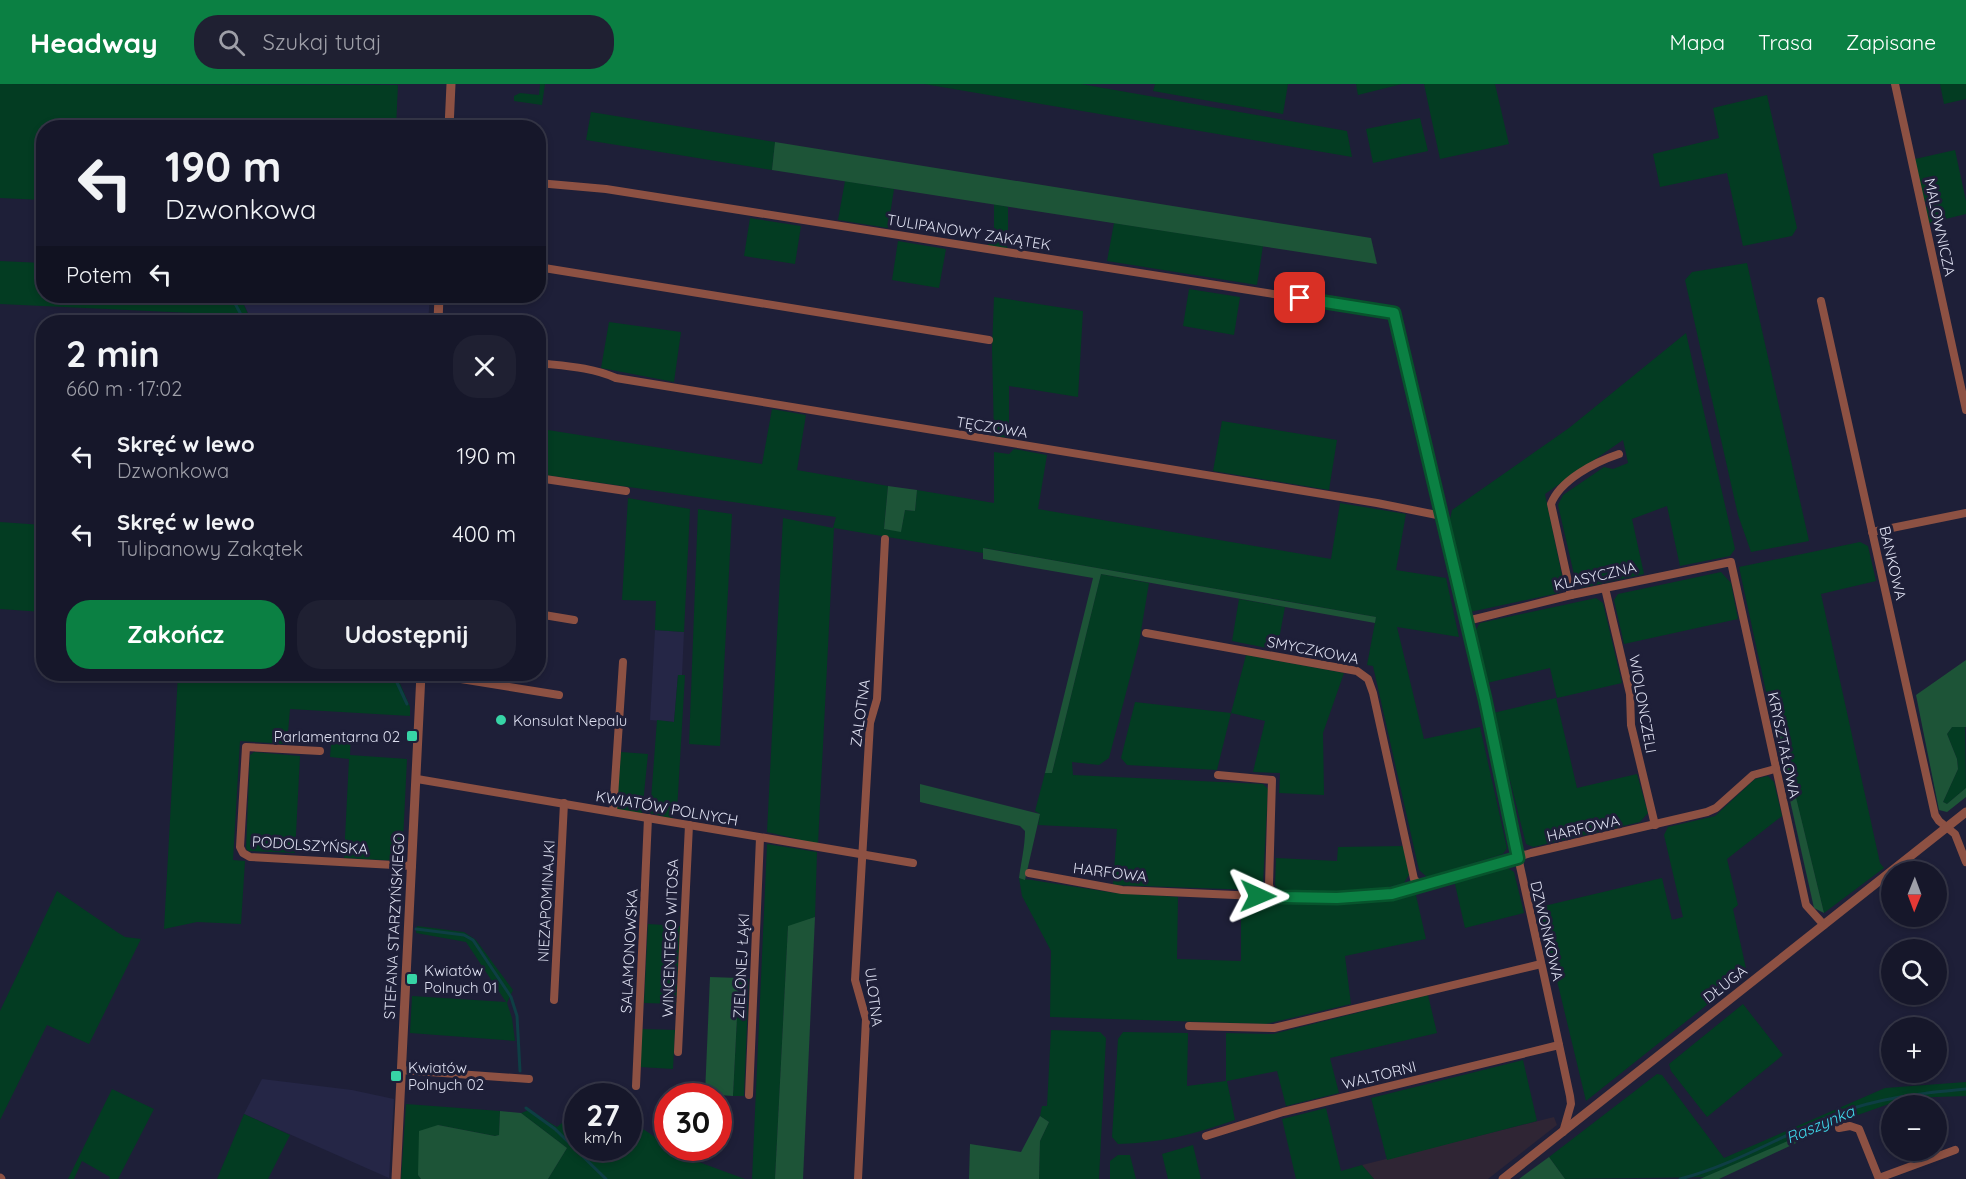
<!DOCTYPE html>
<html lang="pl">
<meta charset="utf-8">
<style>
:root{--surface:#16172a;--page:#1f2032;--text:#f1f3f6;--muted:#9e9fa8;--line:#353647;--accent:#0b8043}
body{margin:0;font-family:Quicksand,sans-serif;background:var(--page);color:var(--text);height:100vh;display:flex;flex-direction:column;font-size:22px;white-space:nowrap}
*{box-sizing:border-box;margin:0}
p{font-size:20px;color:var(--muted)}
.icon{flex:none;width:33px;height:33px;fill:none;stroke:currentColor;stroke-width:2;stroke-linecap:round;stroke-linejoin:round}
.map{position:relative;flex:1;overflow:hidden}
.panel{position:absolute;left:36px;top:231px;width:510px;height:366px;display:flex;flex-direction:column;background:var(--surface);border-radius:24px;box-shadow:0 3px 9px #0003,0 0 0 2px var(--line)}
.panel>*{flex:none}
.guide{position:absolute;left:36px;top:36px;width:510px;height:183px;border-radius:24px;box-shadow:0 3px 9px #0003,0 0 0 2px var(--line);background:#16172a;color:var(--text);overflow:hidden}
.needle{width:39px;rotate:181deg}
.buttons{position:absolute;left:1881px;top:777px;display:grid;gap:12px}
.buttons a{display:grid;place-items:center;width:66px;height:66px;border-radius:50%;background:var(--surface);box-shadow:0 3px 9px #0003,0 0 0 2px var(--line);font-size:30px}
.speed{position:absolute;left:564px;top:999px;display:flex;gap:12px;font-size:30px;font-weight:700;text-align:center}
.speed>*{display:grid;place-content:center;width:78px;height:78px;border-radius:50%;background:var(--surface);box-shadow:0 3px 9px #0003,0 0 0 2px var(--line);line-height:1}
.speed small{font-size:15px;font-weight:400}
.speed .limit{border:9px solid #d22;background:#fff;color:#111}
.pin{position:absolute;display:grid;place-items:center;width:51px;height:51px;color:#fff;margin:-26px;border-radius:12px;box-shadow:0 3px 9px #0006}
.me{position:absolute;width:66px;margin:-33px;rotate:91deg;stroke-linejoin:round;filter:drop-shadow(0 0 4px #0008)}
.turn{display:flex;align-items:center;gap:21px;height:126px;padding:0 30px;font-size:27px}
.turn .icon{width:78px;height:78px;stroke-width:2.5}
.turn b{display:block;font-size:42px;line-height:51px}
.then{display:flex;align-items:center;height:57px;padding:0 30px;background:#0003;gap:12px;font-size:22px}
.round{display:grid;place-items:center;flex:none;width:63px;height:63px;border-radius:24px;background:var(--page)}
.head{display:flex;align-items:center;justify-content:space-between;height:102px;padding:0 30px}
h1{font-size:36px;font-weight:700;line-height:45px}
.cta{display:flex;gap:12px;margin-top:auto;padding:12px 30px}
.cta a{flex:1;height:69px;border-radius:24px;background:var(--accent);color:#fff;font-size:24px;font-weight:700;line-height:69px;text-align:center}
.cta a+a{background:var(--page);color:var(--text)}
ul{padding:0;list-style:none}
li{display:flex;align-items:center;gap:18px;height:78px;padding:0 30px}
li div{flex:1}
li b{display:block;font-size:22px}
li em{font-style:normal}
header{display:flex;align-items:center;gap:36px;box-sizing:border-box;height:84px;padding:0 30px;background:var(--accent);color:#fff}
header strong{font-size:28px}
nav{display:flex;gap:33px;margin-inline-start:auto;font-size:21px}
.search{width:420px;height:54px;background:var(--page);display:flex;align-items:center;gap:15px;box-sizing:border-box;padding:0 21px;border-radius:24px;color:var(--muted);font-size:22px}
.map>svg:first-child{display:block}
.commercial{fill:#2f2534}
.built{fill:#252646}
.green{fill:#033c22}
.forest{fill:#1d5437}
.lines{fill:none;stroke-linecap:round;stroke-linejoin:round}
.stream{stroke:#0e3e44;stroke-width:3}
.minor{stroke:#8d5143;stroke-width:8}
.tertiary{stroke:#8d5143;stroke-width:9}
.route-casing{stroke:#07532c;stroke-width:15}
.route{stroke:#0b8043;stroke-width:10}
.poi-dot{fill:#37d4a6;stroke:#1e1f38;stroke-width:2}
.labels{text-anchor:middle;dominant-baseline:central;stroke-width:6;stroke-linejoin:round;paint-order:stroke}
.street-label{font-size:15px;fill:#dddff0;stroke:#1e1f38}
.poi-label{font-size:15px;fill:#dddff0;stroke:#1e1f38;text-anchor:start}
.water-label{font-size:16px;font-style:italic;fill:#40d9eb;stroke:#1e1f38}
</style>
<header>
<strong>Headway</strong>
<div class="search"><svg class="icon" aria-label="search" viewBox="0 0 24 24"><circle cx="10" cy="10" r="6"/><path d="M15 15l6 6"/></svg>Szukaj tutaj</div>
<nav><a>Mapa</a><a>Trasa</a><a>Zapisane</a></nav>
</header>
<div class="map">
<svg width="1966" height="1095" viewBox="0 0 1966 1095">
<rect width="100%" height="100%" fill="#1e1f38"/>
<path class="commercial" d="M1554,1033l3,8 -69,54h-114l-12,-14z"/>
<g class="built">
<path d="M240,212h190l-2,26 -83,-2v2h-96l-4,-8 3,-1z"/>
<path d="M655,546l29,2 -2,43h-4l-4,47 -24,-2z"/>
<path d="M262,995l90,11 42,9 -5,79 -145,-64z"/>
</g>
<g class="green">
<path d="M0,0l398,1 -2,42h-79l-156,-8 3,8 -120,1 -1,72 -43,-2z"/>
<path d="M540,0h5l-3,21 -28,-4v-5l6,-3 19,2z"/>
<path d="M924,0h157l266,47 5,26z"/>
<path d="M1155,0h133l-5,30 -130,-23z"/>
<path d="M1356,0h46l-44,11z"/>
<path d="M1424,0h71l14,60 -69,15z"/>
<path d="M1940,0h26v15l-22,5z"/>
<path d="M1767,11l30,133 -5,8 -49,10 -16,-73 -67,14 -7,-33 66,-16 -6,-30z"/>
<path d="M591,28l184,30 -3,28 -186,-30z"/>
<path d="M1420,34l8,33 -55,12 -7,-34z"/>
<path d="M1955,66l11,51v13l-37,9 -4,-16 6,-2 -8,-5 -8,-41z"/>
<path d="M845,97l49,8 -6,39 -50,-8z"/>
<path d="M994,120l14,3v32l-4,2 4,8 -21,-3 7,-9z"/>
<path d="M750,134l51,8 -6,38 -51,-8z"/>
<path d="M1114,139l149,23 -6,39 -150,-24z"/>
<path d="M898,157l48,8 -7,39 -47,-8z"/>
<path d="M0,177l43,2 1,33h196l8,18h-3l4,8h-11l-3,-7 -235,-11z"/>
<path d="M1747,179l62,278 -58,11 -13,-37 -53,-235 7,-8z"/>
<path d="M1189,205l51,8 -6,38 -51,-9z"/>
<path d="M994,213l89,14 -5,86 -69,-11v52l-15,-2 -2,-88z"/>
<path d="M609,238l72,10 -7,50 -73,-14z"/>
<path d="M1686,249l49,216 -5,7 -50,10 -13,-60 -35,13 12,55 -63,14 -5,-5 -18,-78 5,-10 41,-28 9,2 15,-6 -5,-23 -78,54 19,91 -5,8 -89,19 -20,-93 2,-9 117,-82z"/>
<path d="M772,325l34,6 -9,55 91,16 -4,43 17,2 4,-21 10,1 2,-21 77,13v-51l15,2 5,-5 33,6 -9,54 293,50 9,-56 66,11 -10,56 50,8 13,59 -62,-10 27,112 56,-12 27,121 -4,6 -76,23 -8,-7 -46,-204 -6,-1 9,-48 -392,-69 -1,5 -149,-25 -16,316 -51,-12 16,-314 50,10 3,-11 -297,-43 -1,-28 7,1 3,-17 214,34z"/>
<path d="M1222,337l115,19 -8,50 -116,-19z"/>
<path d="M628,414l62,11 -6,123 -29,-2 1,-29 -34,-1z"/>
<path d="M698,425l34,5 -12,232 -31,-2z"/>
<path d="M0,438l43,3v87l-43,-3z"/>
<path d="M1860,458l8,4 8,35 -55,13 59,269 4,5 -60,45 -46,-189h-5l-34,-157z"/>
<path d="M1721,488l10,11 7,36 -114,25 -10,-44 4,-6z"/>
<path d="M1101,490l48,9 -10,60 -30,115 -10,7 -27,-3 1,13 190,9 5,5 -5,95 -8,6 -142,-5 4,-56 -79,-4 2,-11 -5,-3 10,-38h7z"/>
<path d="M1596,514l7,5 19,80 -65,15 -7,-30 -63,15 -12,-52 5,-8z"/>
<path d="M1239,515l46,8 -8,43 -45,-9z"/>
<path d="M1246,571l98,18 -21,60 1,62 -45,-2 1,-20 -27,-1 12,-51 -34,-8 -14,57 -90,-5 -6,-7 14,-56 96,11z"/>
<path d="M178,590h218l14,33v9l-120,-7 -3,35 -47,-3 -7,119 12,1 -4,63 -44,-2 -33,7z"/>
<path d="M678,591h7l-8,136 -5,8 -22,-6 7,-93 17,2z"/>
<path d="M1556,614l21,90 60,-14 11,39 -8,9 -107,25 -7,-3 -33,-131z"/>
<path d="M1965,641l1,63 -19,16 -4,-2 15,-33 -1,-10 -10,-25 5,-7z"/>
<path d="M340,650h11l-1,21 57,4 -5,102 -58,-3 5,-99 -19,-2 1,-12 8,-2z"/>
<path d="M254,668l46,4 -5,97 -47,-2 -2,-3 4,-93z"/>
<path d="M621,668l27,2 -6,60 -26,-5z"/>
<path d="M1768,692l6,6 8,34 -55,43 11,46 -5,4 14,64 -161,128 -45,-187 4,-1 -1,-7 118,-28 10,42 11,-3 -19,-82 4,-8 47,-11 40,-37z"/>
<path d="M767,760l50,8 -2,65 -27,10 -13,252h-23z"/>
<path d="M1403,762l7,27 -6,10 -39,10 -84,-1 -6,-7 1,-27 61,3 1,-14z"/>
<path d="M1505,782l9,6 10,41 -59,15 -11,-48z"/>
<path d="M1019,794l96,15 63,4 -1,62 64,2v-61l96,4 41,-2 37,-11 11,48 -81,17 6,48 -85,20 -216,-7 1,-66 -29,-55z"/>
<path d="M57,807l60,41 8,5 16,2 -52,105 -42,-19 -47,95v-109z"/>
<path d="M648,840l32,2 -4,78 -32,-1z"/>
<path d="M417,842l47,6 12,8 37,50 -6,13 5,15 3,23 -105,-8 2,-37 94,6 -40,-60 -50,-9z"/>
<path d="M739,894l10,1 -5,117h-11z"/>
<path d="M1428,911l9,38 -107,25 9,35 -53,13 -9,-35 -50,10 8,39c-40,14 -74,23 -117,24l-6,-7 6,-98 5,-7 65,1 -1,53 39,-5v-48l47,1z"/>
<path d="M1743,920l40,51 -76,62 -36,-46 -2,-7z"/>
<path d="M642,945l33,1 -2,39 -33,-2z"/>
<path d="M1051,946l49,2 6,6 -7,141h-60l1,-38 9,-19 -9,-6 2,-10h5z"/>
<path d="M1523,976l14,61 -150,39 -16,-62z"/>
<path d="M1657,990l5,1 62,83 161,-70 81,-6v14l-60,2 -54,19 -4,-2 -138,62 -145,2 -16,-22z"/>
<path d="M112,1005l42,20 -36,70h-9l1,-2 -28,-16 -8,18h-6z"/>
<path d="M406,1020l94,7 -1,24 -4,1 -57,-11 -20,50 3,4h-20z"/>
<path d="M1326,1024l15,63 21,-6 12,14h-78l-14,-60z"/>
<path d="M529,1026l28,17 20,-16 1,37h50l1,-18 14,-1 42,28 60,22h-197l19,-31 -46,-35z"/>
<path d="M244,1030l46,21 -22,44h-51z"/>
<path d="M1193,1061l8,34h-33l-6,-25z"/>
<path d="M1118,1071h12l6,24h-26v-18z"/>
</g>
<g class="forest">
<path d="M775,58l596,96 6,26 -605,-94z"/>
<path d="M888,402l29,4 -2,21 -10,-1 -4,22 -17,-3z"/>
<path d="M983,464l393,69 -1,6 -274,-49 -49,199h-7l48,-195 -110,-19z"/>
<path d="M1966,576v67h-14l-5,7 10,25 1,10 -15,33 4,2 19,-16v9l-19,15 -8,-2 -23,-115z"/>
<path d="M1778,639l46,190 -10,-5 -41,-184z"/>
<path d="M920,700l120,30 -15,66 -6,-2c2,-15 6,-32 6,-47l-5,-5 -100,-24z"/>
<path d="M815,833l-12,262h-28l13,-253z"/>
<path d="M710,893l29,1 -6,118 -28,-2z"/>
<path d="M500,1027l21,2 46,35 -19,31h-127l-3,-4 1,-44 19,-6 57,11 4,-1z"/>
<path d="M1848,1031l4,2 -133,62h-19z"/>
<path d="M1040,1032l9,6 -9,19 -1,38h-70l1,-35 51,8z"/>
<path d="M1549,1073l16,22h-46z"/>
</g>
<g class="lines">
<g class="stream">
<path d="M231,212l14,26"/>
<path d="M393,590l14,30"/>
<path d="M416,845l48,6 9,5 38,57 6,19 3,55"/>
<path d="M526,1024l29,21 51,50"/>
<path d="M1680,1095c55,-14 103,-45 156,-65 42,-16 86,-21 130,-25"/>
</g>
<g class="minor">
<path d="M1895,0l71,326"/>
<path d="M538,99l68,6 788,124c61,261 120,521 176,783l1,8 -8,28"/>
<path d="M538,183l451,73"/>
<path d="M1821,217l114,514 4,6 16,13 11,28"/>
<path d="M538,279c27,3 54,4 78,15l761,125 65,13"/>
<path d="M538,394l88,13"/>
<path d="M1872,448l94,-19"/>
<path d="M1605,504l25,106 1,31 24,100"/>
<path d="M1571,511l-20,-91c9,-24 44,-42 68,-50"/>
<path d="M538,530l36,6"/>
<path d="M1467,537l104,-26 160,-33 75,343 18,20"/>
<path d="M1146,549l211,38 11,8 5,14 41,186 6,6"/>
<path d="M430,590l129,21"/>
<path d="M320,667l-74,-4 -6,100 3,6 7,4 162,9"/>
<path d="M1218,691l54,5 -3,105 3,9"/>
<path d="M417,695l496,84"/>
<path d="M613,728l10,-150"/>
<path d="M1029,789l93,17 136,6 14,-2 9,3h83l28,-3 139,-41 176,-41 9,-4 37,-33 22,-6"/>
<path d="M554,916l10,-197"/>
<path d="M1189,942l85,2 267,-64"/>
<path d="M678,968l11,-227"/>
<path d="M401,986l128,9"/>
<path d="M636,1002l12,-268"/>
<path d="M749,1011l11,-257"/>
<path d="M1839,1044l11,-2 9,3 20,50"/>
<path d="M1206,1052l77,-24 276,-67"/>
<path d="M1879,1094l76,-28"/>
<path d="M858,1095l8,-160 -11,-39 15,-257 7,-24 8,-160"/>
</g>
<g class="tertiary">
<path d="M449,44l2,-44"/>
<path d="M438,238l1,-26"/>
<path d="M0,1094l1,1"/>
<path d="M396,1095l25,-505"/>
<path d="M1503,1095l463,-367"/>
</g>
</g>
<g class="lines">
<g class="route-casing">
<path id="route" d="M1258,812l14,-2 9,3 56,1 55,-4 126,-36 -33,-159 -91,-386 -94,-15"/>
</g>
<use href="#route" class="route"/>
</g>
<g class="poi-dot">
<circle cx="501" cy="636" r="6"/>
<rect x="406" y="646" width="12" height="12" rx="3"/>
<rect x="406" y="889" width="12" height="12" rx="3"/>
<rect x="390" y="986" width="12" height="12" rx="3"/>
</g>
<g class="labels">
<g class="street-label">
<text transform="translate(1940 143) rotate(78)">MALOWNICZA</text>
<text transform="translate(969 148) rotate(9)">TULIPANOWY ZAKĄTEK</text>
<text transform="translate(992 343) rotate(9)">TĘCZOWA</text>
<text transform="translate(1893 479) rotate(77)">BANKOWA</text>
<text transform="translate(1595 492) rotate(-13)">KLASYCZNA</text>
<text transform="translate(1313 566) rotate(11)">SMYCZKOWA</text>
<text transform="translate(1643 620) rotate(80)">WIOLONCZELI</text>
<text transform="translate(860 629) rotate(-82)">ZALOTNA</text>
<text transform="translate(1784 661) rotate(78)">KRYSZTAŁOWA</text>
<text transform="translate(667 724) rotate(10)">KWIATÓW POLNYCH</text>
<text transform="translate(1583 744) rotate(-13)">HARFOWA</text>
<text transform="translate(310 761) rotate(4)">PODOLSZYŃSKA</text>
<text transform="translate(1110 788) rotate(7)">HARFOWA</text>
<text transform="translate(546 817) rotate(-87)">NIEZAPOMINAJKI</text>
<text transform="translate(394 842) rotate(-87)">STEFANA STARZYŃSKIEGO</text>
<text transform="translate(1547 847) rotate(77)">DZWONKOWA</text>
<text transform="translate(670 854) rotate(-88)">WINCENTEGO WITOSA</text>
<text transform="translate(629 867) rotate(-87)">SALAMONOWSKA</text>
<text transform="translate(741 882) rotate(-87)">ZIELONEJ ŁĄKI</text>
<text transform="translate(1725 900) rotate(-38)">DŁUGA</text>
<text transform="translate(874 913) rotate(83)">ULOTNA</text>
<text transform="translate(1379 991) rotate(-14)">WALTORNI</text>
</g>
<g class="poi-label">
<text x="513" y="636">Konsulat Nepalu</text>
<text x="400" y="652" text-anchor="end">Parlamentarna 02</text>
<text x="424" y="886">Kwiatów<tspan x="424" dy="17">Polnych 01</tspan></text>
<text x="408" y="983">Kwiatów<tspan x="408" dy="17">Polnych 02</tspan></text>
</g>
<g class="water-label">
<text transform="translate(1820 1040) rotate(-23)">Raszynka</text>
</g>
</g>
</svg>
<div class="buttons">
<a><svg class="needle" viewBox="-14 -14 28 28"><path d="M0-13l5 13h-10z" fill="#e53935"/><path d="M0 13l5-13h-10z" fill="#9e9fa8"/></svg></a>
<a><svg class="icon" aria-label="search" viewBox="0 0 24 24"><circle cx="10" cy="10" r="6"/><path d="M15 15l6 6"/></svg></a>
<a>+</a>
<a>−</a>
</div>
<div class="speed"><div>27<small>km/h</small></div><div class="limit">30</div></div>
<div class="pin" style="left:1300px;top:214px;background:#d93025"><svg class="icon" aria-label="arrive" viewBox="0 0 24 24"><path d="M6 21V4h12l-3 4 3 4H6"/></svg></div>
<svg class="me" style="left:1258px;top:812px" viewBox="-20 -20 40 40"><path d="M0-17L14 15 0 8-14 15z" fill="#0b8043" stroke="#fff" stroke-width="4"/></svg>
<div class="guide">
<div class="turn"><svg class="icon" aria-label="left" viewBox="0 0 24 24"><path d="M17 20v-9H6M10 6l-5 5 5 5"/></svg><div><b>190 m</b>Dzwonkowa</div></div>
<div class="then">Potem<svg class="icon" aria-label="left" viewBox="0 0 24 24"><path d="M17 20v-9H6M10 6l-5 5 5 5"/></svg></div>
</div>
<section class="panel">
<div class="head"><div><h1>2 min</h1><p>660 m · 17:02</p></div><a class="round"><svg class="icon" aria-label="close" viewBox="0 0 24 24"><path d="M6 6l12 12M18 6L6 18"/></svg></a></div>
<ul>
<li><svg class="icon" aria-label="left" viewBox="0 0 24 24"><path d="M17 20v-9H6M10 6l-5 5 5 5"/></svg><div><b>Skręć w lewo</b><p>Dzwonkowa</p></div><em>190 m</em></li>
<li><svg class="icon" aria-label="left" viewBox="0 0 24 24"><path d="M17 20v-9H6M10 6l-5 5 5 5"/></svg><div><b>Skręć w lewo</b><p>Tulipanowy Zakątek</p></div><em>400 m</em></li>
</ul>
<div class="cta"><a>Zakończ</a><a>Udostępnij</a></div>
</section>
</div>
